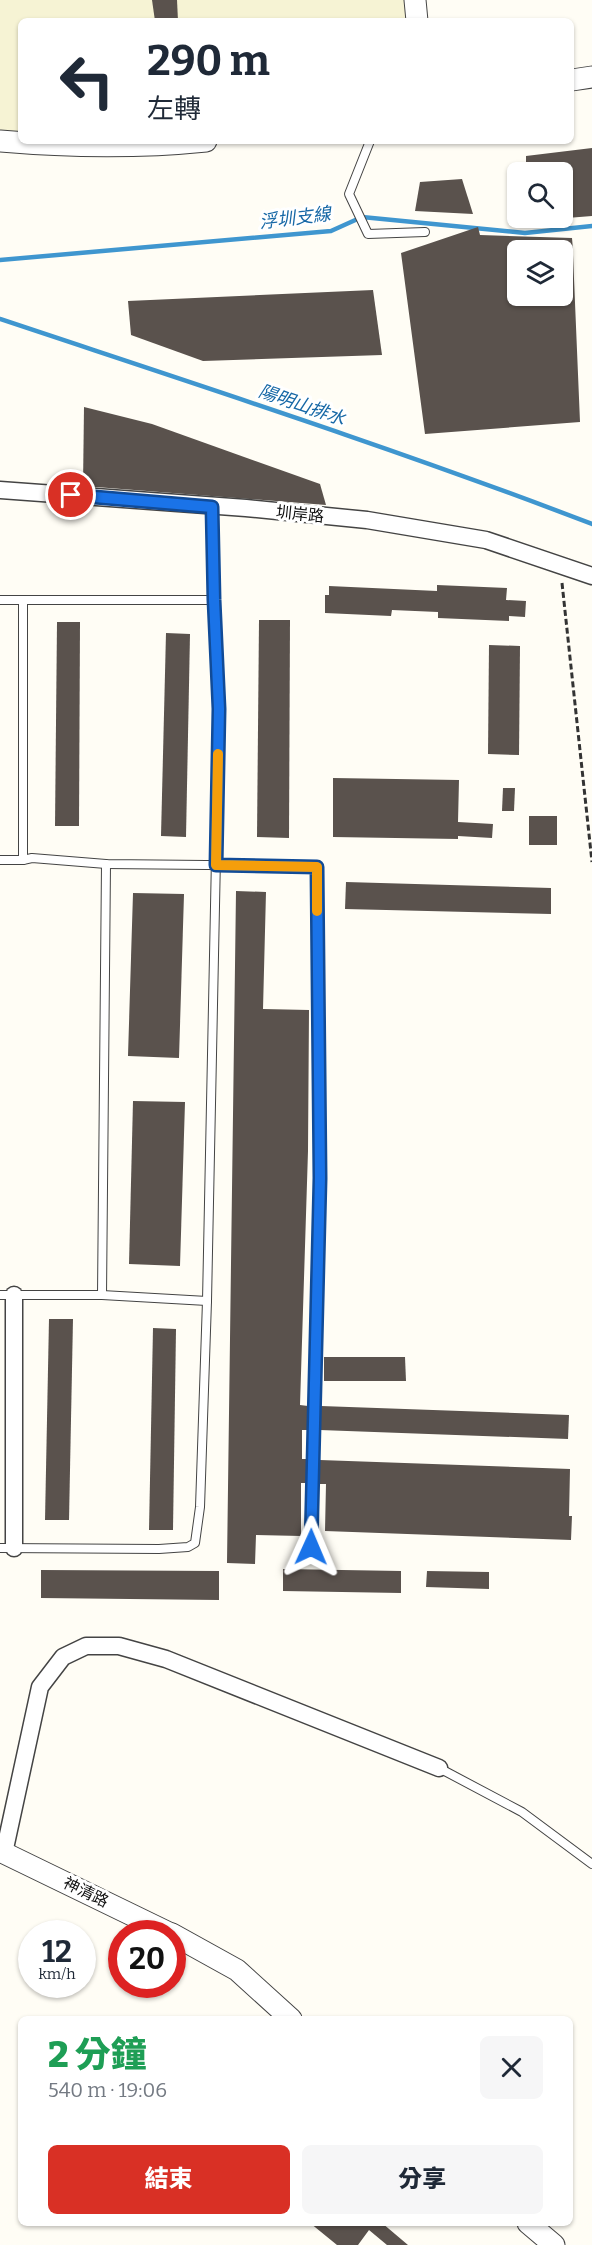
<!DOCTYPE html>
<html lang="zh-TW">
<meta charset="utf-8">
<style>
:root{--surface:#fff;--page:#f6f6f7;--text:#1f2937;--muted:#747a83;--accent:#d93025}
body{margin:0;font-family:Bitter,"Noto Sans TC",serif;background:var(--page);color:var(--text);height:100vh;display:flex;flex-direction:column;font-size:22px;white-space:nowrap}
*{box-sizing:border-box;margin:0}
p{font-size:20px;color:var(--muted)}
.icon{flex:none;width:33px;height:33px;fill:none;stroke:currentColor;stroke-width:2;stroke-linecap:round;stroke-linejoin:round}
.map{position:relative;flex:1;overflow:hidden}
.panel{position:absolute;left:18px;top:2016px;width:555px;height:210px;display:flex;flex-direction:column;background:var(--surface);border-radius:9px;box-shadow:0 2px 4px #0004}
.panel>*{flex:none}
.banner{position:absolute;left:18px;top:18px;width:556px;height:126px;border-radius:9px;box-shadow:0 2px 4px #0004;background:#fff;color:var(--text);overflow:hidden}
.fabs{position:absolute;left:507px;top:162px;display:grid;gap:12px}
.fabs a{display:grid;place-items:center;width:66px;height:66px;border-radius:9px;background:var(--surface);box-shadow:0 2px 4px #0004;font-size:30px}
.speed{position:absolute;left:18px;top:1920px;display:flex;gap:12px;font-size:30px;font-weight:700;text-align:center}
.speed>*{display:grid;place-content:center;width:78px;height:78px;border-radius:50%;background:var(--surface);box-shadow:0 2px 4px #0004;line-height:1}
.speed small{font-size:15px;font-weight:400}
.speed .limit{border:9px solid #d22;background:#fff;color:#111}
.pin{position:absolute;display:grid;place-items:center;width:51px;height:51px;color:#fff;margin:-26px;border:3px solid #fff;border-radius:50%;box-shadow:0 2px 6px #0007}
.me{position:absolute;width:66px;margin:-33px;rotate:1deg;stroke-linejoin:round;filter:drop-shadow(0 0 4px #0008)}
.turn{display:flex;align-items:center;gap:21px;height:126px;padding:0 30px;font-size:27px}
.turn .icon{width:78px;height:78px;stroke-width:2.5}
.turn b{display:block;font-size:42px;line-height:51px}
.round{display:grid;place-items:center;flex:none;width:63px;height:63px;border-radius:9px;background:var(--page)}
.overview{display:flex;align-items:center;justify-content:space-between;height:102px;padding:0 30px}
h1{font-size:36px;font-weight:800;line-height:45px;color:#1e9e55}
.action{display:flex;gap:12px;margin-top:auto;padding:12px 30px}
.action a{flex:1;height:69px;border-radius:9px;background:var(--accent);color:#fff;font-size:24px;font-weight:800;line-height:69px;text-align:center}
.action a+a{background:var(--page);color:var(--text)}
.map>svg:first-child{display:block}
.farmland{fill:#f6f3d4}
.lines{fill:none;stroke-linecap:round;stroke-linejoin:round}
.stream{stroke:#3f96cf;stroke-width:4.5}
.building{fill:#5a524d}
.service-casing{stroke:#444;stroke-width:10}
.minor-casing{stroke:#444;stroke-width:19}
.tertiary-casing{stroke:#444;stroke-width:23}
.path{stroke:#333;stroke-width:3;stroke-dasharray:6 3;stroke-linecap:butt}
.service{stroke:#fff;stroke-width:8}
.minor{stroke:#fff;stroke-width:16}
.tertiary{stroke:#fff;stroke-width:21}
.route-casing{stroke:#114b97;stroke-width:15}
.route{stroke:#1a73e8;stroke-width:10}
.slow{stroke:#f59e0b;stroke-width:10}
.labels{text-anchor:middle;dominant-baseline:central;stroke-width:6;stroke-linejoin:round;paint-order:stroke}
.street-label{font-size:16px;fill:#111;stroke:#fff}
.water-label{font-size:18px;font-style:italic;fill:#1768a6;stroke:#fff}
</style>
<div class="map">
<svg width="592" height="2245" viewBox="0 0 592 2245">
<rect width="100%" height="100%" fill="#fffdf5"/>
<path class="farmland" d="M0,0h415l2,21h-396v120h-21z"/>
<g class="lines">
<g class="stream">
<path d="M0,260l331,-29 31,-14 163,16 67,-7"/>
<path d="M0,319c198,66 397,130 592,205"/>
</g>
</g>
<g class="building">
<path d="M152,0h25l1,21h-23z"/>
<path d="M592,148v68l-25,2v-39l-5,-1v-6h-23l-13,-3v-13z"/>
<path d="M462,179l11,35 -58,-3 5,-29z"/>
<path d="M478,227l2,8 92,3 1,12h-55v46h44v-41h11l7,167 -155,12 -24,-181z"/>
<path d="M373,290l9,65 -179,6 -72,-26 -3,-34z"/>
<path d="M84,407l68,17 168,60 6,21 -243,-19z"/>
<path d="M437,585l70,3 -1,12 20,1 -1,16 -16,-1v5l-71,-3v-6l-46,-2 -1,6 -66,-3v-18h4v-9l108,5z"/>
<path d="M259,620h31l-1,218 -32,-1z"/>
<path d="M57,622h23l-1,204h-24z"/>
<path d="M166,633l24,1 -4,203 -25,-1z"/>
<path d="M489,645l31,1 -1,109 -31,-1z"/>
<path d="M333,778l126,2 -1,42 35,2 -1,14 -34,-2v3l-125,-2z"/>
<path d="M503,788h12l-1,23h-12z"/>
<rect x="529" y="816" width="28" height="29"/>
<path d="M346,882l205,6v26l-206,-5z"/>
<path d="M236,891l30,1 -3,117 46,1 -1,141 -8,254 8,1 -1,24h-5v29h5l-1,24h-5v53l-45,-1 -1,29 -28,-1z"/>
<path d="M133,893l51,1 -5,164 -51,-2z"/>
<path d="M133,1101l52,1 -5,164 -51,-2z"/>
<path d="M49,1319h24l-4,201h-24z"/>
<path d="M153,1328l23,1 -3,201h-24z"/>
<path d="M324,1357h81l1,24h-82z"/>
<path d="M321,1406l248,9 -1,24 -248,-9z"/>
<path d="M320,1460l250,9 -1,47h3l-1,24 -246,-9 1,-47h-7z"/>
<path d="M283,1569l118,2v22l-118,-2z"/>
<path d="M41,1570l178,1v29l-178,-2z"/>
<path d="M427,1571l62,1v17l-63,-2z"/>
<path d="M310,2223h72l26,22h-21l-18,-15 -11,15h-21z"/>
</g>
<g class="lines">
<g class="service-casing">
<g id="service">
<path d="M370,141l-21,53 19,40 57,-2"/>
<path d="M0,600h214"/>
<path d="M0,860h23l9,-2 74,6 211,2 3,311 -9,370"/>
<path d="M23,860v-260"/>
<path d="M0,1295h102l105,6"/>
<path d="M102,1295l4,-431"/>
<path d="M0,1548l159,1 29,-2 7,-4 5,-36 7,-206 12,-592 -5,-109 -2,-93"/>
<path d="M439,1768l83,44 70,52"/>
</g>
</g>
<g class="minor-casing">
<g id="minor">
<path d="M0,490l246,18 121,12 119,20 106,36"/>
<path d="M14,1548v-253"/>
<path d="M4,1853l36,-166 23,-30 23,-11h33l47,13 273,109"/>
</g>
</g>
<g class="tertiary-casing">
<g id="tertiary">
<path d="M415,0l2,21"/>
<path d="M572,80l20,-3"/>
<path d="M0,141c69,6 137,7 206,0"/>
<path d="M0,1851l171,83"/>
<path d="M172,1934l65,36 54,49"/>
<path d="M528,2223l26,22"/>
</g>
</g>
<path class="path" d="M562,583l30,279"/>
<use href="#service" class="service"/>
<use href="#minor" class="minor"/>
<use href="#tertiary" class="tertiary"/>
</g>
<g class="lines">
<g class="route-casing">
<path id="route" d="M71,495l141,12 2,93 5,109 -3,156 101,2 3,311 -9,369"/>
</g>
<use href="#route" class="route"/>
<path class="slow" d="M218,754l-2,111 101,2v44"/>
</g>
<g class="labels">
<g class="street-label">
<text transform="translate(300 514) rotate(6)">圳岸路</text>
<text transform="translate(86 1892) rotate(26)">神清路</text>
</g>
<g class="water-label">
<text transform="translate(295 218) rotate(-7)">浮圳支線</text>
<text transform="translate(302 405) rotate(19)">陽明山排水</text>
</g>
</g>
</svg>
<div class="fabs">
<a><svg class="icon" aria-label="search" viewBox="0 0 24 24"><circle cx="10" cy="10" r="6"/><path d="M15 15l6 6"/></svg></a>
<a><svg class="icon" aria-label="layers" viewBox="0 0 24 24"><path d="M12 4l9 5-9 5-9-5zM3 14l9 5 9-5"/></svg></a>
</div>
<div class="speed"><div>12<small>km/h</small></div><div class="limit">20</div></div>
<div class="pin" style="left:71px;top:495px;background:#d93025"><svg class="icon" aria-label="arrive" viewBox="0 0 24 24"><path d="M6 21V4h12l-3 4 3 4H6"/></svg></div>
<svg class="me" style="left:311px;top:1547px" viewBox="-20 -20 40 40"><path d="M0-17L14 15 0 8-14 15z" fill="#1a73e8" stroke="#fff" stroke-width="4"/></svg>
<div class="banner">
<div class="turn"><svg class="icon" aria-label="left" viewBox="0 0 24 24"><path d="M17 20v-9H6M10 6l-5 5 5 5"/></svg><div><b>290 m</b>左轉</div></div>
</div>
<section class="panel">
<div class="overview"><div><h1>2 分鐘</h1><p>540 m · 19:06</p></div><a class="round"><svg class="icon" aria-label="close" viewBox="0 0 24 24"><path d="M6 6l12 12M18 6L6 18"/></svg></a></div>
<div class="action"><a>結束</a><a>分享</a></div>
</section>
</div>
